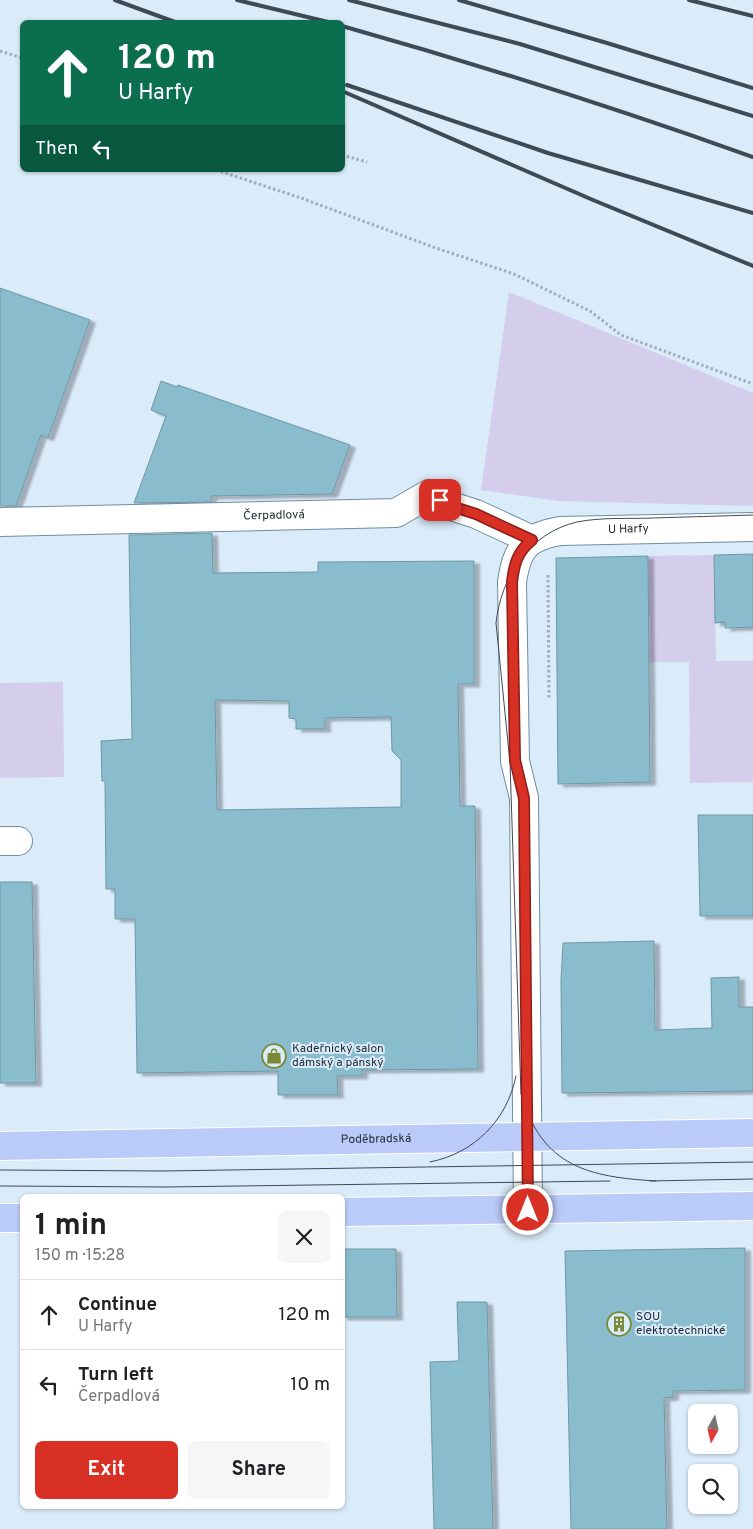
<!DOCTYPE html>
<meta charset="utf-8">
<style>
:root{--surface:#fff;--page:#f6f6f6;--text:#202124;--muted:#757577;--line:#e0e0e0;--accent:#d93025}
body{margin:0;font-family:Overpass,sans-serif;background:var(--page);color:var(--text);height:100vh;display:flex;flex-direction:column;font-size:19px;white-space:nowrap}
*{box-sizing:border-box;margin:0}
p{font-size:16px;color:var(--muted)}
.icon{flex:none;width:28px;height:28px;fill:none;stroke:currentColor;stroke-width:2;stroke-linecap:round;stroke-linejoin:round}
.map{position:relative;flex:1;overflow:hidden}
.side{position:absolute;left:20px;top:1194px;width:325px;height:315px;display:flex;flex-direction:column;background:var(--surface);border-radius:8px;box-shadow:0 1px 4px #0004}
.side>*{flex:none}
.banner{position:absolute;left:20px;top:20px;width:325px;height:152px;border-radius:8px;box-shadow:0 1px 4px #0004;background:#0b6e4f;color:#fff;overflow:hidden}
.needle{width:32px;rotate:188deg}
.tools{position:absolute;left:688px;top:1404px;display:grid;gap:10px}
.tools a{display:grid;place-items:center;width:50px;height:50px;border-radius:8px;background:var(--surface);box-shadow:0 1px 4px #0004;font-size:25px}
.pin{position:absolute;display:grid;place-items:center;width:42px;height:42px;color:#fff;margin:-21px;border-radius:10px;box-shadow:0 2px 8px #0006}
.me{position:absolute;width:55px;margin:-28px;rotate:0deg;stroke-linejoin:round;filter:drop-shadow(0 0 4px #0008)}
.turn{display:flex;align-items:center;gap:18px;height:105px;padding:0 15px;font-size:22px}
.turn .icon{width:65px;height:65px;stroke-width:2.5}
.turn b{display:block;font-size:35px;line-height:42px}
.then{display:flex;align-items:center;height:48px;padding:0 15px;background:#0003;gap:10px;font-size:19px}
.round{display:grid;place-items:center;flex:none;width:52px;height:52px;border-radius:8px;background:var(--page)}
.summary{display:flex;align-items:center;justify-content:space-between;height:85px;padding:0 15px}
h1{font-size:30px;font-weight:700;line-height:38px}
.cta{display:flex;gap:10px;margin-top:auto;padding:10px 15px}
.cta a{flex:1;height:58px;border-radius:8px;background:var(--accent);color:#fff;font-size:20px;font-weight:700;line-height:58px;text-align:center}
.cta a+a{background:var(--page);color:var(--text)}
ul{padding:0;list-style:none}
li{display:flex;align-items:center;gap:15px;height:70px;padding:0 15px;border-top:1px solid var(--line)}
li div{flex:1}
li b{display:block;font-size:19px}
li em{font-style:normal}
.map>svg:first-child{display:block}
.green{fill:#d4cdec}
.building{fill:#89bdcd;stroke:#7097a3;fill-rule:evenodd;filter:url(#shadow)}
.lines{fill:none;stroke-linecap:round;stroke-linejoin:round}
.minor-casing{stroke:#718ca2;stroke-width:30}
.major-casing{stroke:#fff;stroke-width:30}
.path{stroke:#9faebb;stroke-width:3;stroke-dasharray:2.5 2.5;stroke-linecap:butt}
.minor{stroke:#fff;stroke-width:28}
.major{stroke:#bacaf9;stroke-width:28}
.tram{stroke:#3e4a54;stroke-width:1}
.rail{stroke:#3e4a54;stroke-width:4}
.route-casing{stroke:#8d1f18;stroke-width:12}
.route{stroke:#d93025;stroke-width:9}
.labels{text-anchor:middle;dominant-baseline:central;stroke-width:4;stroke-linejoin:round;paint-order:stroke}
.street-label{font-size:12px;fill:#212c35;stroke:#daebfa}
.poi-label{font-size:12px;fill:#212c35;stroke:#daebfa;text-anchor:start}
</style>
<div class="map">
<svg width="753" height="1529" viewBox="0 0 753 1529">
<defs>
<filter id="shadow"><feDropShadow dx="5.5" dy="3" stdDeviation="1" flood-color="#0004"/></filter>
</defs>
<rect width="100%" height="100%" fill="#daebfa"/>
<g class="green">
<path d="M509,292l244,101v113l-195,-5 -77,-11z"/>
<path d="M714,555l2,106h37v121l-63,1 -1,-121h-40l-1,-106z"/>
<path d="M63,682l1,95 -64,1v-95z"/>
</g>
<g class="building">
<path d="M0,288l90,32 -42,118 -7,-3 -25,71h-16z"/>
<path d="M161,381l16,6 1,-2 172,60 -18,49 -121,2v6l-77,1 32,-87 -15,-6z"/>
<path d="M212,533l1,40 105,-1v-10l156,-1v123h-16l2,122h15l3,263 -116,1v6h-25l1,19h-60v-24l-141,2 -2,-154h-20v-30h-9l-1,-108h-3l-1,-40 31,-2 -3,-204zM215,700l74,1v17l7,1v10h29v-11l66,-1 1,34 9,9v47l-184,3z"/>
<path d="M753,554v73l-28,1v-6l-10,1 -1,-68z"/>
<path d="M648,556l2,226 -92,2 -2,-226z"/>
<path d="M698,815h55v101h-53z"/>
<path d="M0,882h32l4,201h-36z"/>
<path d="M654,941l1,89 57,-2 -1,-50 28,-1v30h14v84l-191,2 -1,-113 2,-37z"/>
<path d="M745,1248v142l-72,1v6l-9,1 3,131h-96l-6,-278z"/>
<path d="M342,1249h54l1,68h-55z"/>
<path d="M457,1302h30l6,227h-59l-4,-167 29,-1z"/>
</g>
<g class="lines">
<g class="minor-casing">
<g id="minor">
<path id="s1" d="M0,522l396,-9 33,-19 22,12 25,8 56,26"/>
<path d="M0,841h18"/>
<path id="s2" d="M528,1210l-4,-412 -9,-37 -3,-179c5,-33 13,-45 48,-51l193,-4"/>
</g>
</g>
<g class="major-casing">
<g id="major">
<path id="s3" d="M0,1146l753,-13"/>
<path d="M342,1212l411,-6"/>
<path d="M0,1218h22"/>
</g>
</g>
<g class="path">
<path d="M0,51l22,7"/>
<path d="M342,155l25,7"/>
<path d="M216,170l85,28 132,49 81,27 76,37 31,24 132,49"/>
<path d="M548,575l1,124"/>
</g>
<use href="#minor" class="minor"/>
<use href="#major" class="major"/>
<g class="tram">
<path d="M430,1162c45,-9 77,-42 86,-86"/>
<path d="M0,1170l163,1 590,-9"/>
<path d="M650,1181l103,-2"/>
<path d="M656,1181c-67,-4 -114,-14 -135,-87l-11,-331 -14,-140c5,-46 33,-90 81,-101 25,-5 51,-3 76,-4 34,-1 67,-2 100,-3"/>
<path d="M0,1186l166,1 444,-6"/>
</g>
<g class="rail">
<path d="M115,0l60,22"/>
<path d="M237,0l91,22"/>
<path d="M349,0l171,44 233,72"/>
<path d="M459,0l148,43 146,45"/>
<path d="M689,0l64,16"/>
<path d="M342,26c139,39 276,83 411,131"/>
<path d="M347,85l201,68 205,60"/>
<path d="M342,91l251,109 160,66"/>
</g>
</g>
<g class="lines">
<g class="route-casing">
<path id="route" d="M440,500l11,6 25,8 56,26c-15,12 -18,25 -20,42l3,178 9,38 4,412"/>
</g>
<use href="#route" class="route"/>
</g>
<defs>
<g id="shop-ring" transform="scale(1.25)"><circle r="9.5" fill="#daebfa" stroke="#7b8836" stroke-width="1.5"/><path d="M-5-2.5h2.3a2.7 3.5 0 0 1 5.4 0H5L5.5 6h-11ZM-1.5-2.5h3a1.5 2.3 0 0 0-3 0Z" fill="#7b8836"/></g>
<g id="building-ring" transform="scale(1.25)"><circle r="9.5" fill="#daebfa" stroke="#7b8836" stroke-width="1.5"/><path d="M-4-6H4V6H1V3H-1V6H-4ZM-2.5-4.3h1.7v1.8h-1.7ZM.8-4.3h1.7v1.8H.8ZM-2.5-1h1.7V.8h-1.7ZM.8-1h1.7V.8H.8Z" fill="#7b8836"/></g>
</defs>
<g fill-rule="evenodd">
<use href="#shop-ring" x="274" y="1056"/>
<use href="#building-ring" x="619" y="1324"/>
</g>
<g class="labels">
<g class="street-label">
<text stroke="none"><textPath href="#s1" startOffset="274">Čerpadlová</textPath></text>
<text stroke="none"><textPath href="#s2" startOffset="775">U Harfy</textPath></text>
<text stroke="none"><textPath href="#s3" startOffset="376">Poděbradská</textPath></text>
</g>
<g class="poi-label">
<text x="292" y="1049">Kadeřnický salon<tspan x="292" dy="14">dámský a pánský</tspan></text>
<text x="636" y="1317">SOU<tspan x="636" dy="14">elektrotechnické</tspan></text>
</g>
</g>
</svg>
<div class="tools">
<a><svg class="needle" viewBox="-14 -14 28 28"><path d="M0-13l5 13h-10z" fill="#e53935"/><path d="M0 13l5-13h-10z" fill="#757577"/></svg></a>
<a><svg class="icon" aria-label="search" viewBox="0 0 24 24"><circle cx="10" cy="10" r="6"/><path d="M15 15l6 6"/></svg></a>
</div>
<div class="pin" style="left:440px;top:500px;background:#d93025"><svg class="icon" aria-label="arrive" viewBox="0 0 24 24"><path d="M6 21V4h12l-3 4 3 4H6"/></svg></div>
<svg class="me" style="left:528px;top:1210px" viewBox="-20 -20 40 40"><circle r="17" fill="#d93025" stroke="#fff" stroke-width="3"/><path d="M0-11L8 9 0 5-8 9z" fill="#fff"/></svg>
<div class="banner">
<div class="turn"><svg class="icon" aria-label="ahead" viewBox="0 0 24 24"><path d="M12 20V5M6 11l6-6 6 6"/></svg><div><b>120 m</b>U Harfy</div></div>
<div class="then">Then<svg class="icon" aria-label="left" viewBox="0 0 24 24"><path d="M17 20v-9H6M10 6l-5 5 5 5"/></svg></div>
</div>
<section class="side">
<div class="summary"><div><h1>1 min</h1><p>150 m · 15:28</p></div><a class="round"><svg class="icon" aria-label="close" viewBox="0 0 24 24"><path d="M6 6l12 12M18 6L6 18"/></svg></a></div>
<ul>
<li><svg class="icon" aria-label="ahead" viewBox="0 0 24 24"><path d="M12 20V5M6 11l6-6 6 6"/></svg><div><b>Continue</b><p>U Harfy</p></div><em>120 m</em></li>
<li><svg class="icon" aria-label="left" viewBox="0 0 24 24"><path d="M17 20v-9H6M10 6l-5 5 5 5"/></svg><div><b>Turn left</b><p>Čerpadlová</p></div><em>10 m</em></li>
</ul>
<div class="cta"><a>Exit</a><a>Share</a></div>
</section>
</div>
